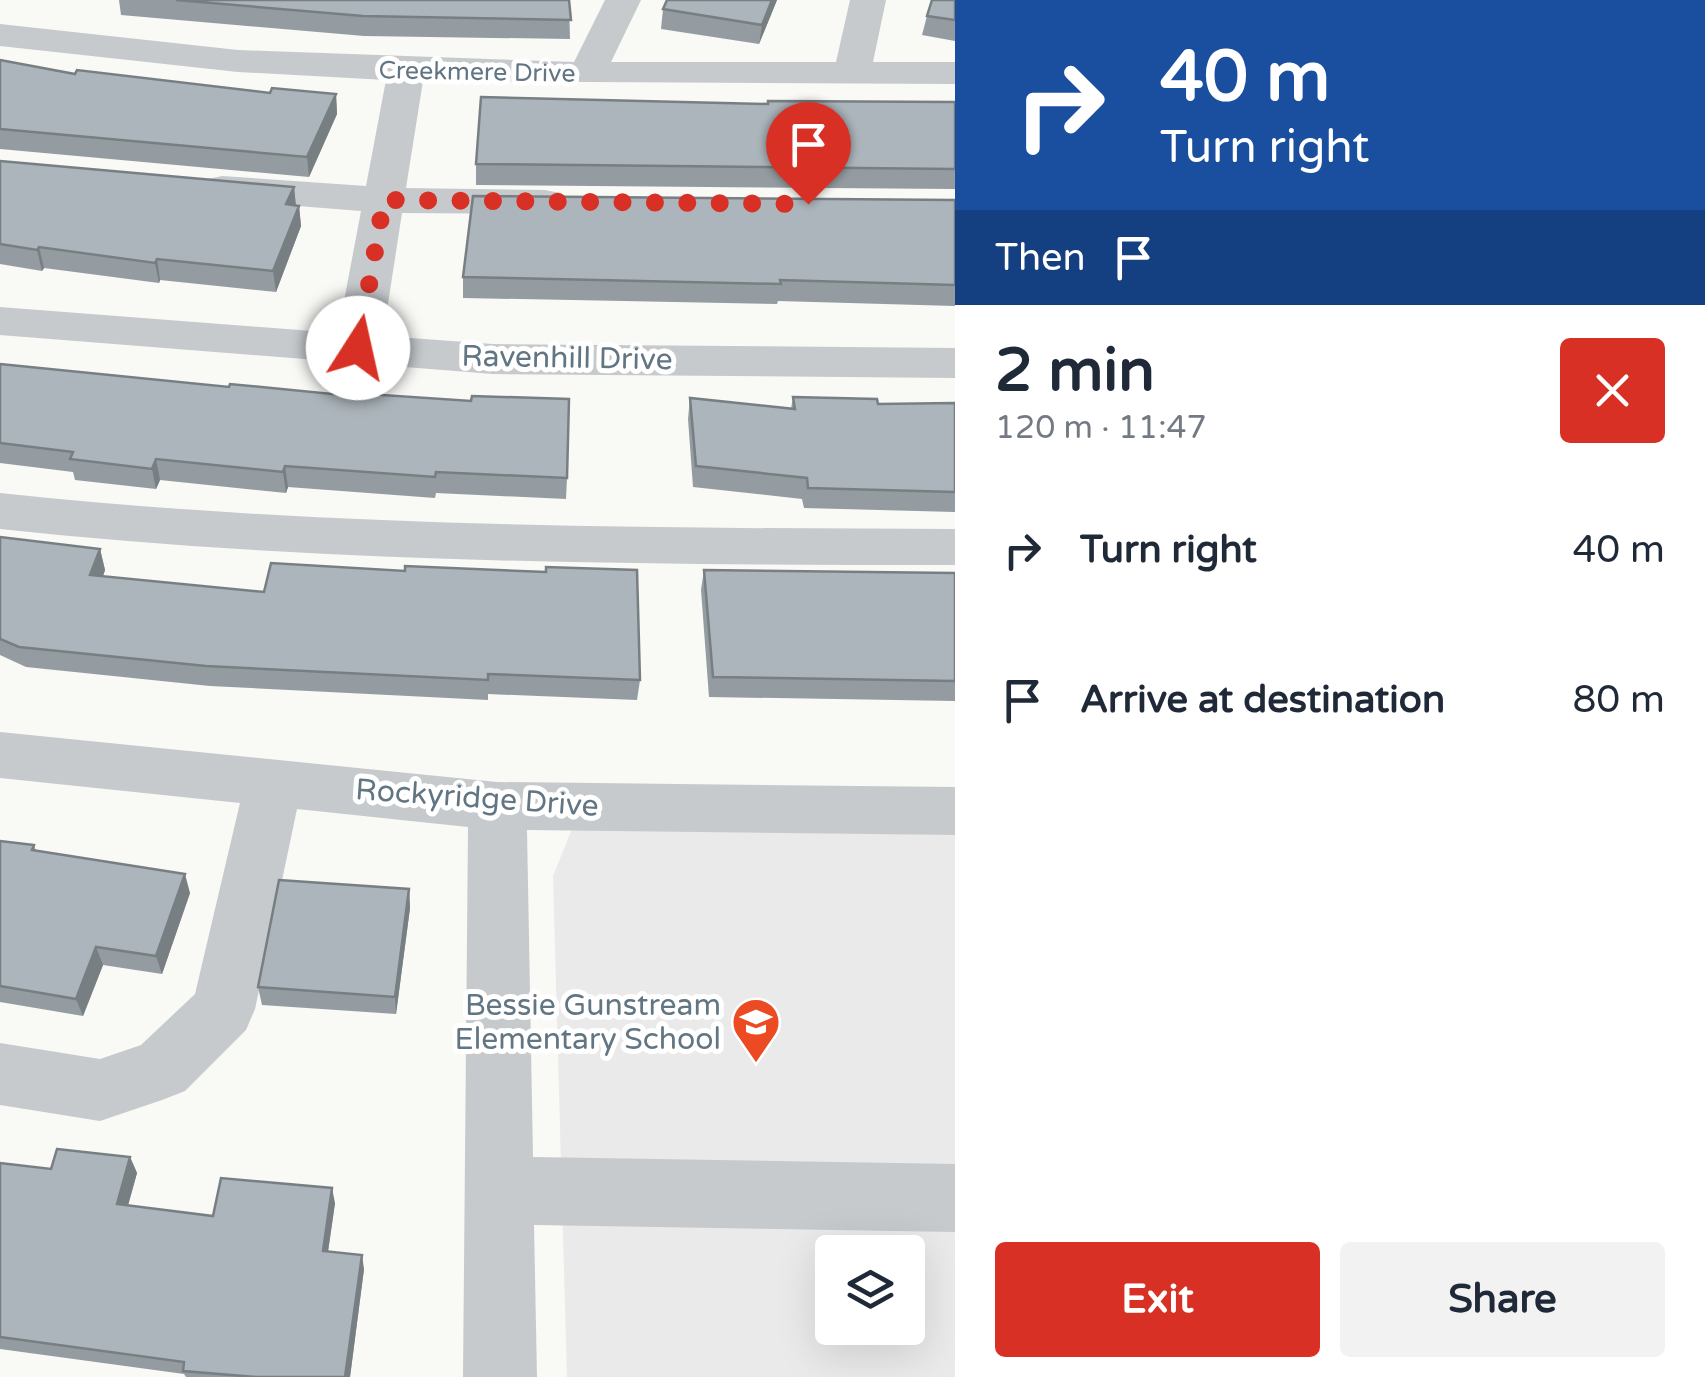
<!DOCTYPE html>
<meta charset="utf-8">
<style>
:root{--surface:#fff;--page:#f2f2f3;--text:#1f2937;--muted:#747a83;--accent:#d93025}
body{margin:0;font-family:"Varela Round",sans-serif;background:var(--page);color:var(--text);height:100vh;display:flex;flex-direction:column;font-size:38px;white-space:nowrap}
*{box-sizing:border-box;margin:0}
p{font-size:32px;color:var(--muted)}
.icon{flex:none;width:55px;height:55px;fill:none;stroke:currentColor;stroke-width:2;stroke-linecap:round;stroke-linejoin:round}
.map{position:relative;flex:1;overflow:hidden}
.panel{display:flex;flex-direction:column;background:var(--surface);width:750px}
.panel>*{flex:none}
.top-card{background:#1a4fa0;color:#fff;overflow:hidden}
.tools{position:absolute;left:815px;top:1235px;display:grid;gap:20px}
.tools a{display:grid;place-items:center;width:110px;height:110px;border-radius:10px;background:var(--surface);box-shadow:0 10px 40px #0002;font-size:50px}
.pin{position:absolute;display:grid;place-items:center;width:85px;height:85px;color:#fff;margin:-102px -42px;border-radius:50% 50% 50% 0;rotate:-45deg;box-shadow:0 0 10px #0007}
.pin .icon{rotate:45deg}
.me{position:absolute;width:110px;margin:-55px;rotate:10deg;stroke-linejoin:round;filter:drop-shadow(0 0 8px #0008)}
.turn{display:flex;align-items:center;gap:35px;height:210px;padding:0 40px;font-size:45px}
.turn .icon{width:130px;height:130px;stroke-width:2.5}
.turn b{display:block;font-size:70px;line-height:85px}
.then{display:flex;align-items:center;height:95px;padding:0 40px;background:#0003;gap:20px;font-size:38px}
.round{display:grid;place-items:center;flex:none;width:105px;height:105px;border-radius:10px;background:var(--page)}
.head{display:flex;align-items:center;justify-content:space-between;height:170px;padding:0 40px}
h1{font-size:60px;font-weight:800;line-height:75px}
.button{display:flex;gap:20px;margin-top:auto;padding:20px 40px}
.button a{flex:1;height:115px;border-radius:10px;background:var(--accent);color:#fff;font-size:40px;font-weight:800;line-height:115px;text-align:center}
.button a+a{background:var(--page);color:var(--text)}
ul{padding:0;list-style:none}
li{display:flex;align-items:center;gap:30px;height:150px;padding:0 40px}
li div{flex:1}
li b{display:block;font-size:38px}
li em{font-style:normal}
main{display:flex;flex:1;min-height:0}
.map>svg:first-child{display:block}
.built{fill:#e9eae9;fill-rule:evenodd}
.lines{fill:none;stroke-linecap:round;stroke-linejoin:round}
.minor{fill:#c6cacd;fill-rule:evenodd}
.wall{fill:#949ca1}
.shaded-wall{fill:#787f83}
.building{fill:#acb5bb;stroke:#787f83;stroke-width:2.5}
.route{stroke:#d93025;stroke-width:18;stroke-dasharray:0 32.4}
.labels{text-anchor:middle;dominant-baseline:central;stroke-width:10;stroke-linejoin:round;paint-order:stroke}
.far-street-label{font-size:25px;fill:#627582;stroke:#fff}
.street-label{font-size:30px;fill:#627582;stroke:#fff}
.poi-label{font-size:30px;fill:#627582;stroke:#fff;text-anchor:end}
</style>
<main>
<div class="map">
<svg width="955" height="1377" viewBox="0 0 955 1377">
<rect width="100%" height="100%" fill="#f9f9f6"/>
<path class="built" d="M572,829l383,6v542h-388l-14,-501zM832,1252h76v76h-76z"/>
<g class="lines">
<g class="minor">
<path d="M605,0h36l-30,62h225l14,-62h36l-13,62h82v22l-532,-3 -17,107 139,2 15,3 6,9 -6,9 -15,3 -143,-1 -19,123 110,8 462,4v30l-462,-4 -493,-39v-28l338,26 23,-122 -139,-11 -14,-3 -6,-9 6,-9 14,-3 144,10 20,-106 -148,-8 -238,-26v-22l238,26 336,12z"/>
<path d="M0,493c318,34 636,35 955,36v36c-319,0 -637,-2 -955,-36z"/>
<path d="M0,732l497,50 458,5v48l-428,-5 6,327 422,7v68l-421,-7 3,152h-74l5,-550 -171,-18 -42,200 -9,21 -61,61 -23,9 -62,21 -100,-16v-62l100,16 41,-14 54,-51 45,-191 -240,-25z"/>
</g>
</g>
<g class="wall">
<path d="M119,0h450l1,39 -206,-3 -243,-21z"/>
<path d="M667,0h110l-18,44 -98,-15 2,-20z"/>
<path d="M955,0v41l-33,-6 5,-19z"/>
<path d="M0,60l75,14 195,19 66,1 1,20 -28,63 -309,-28z"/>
<path d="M768,101l187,1v87l-479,-4v-21l291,-60z"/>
<path d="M0,161l294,26 2,18 3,1 2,20 -25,66 -116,-12 -1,3 -115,-15 -2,3 -42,-7z"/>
<path d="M955,200v106l-177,-5 -1,3 -314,-6v-21z"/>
<path d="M0,364l567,114 -1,21 -130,-6 -1,5 -147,-11 -2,6 -126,-13 -4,9 -81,-9 -2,-8 -73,-9z"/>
<path d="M793,397l85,7 77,-1v109l-151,-4 -2,-9 -109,-12 -5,-68 2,-21 101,11z"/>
<path d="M0,537l100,12 5,21 -2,7 537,103 -3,20 -149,-6v6l-278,-14 -184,-19 -26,-12z"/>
<path d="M704,570l251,3v128l-246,-4 -8,-107z"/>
<path d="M0,841l34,4 2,6 154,42 -28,81 -59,-9 -20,51 -83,-14z"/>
<path d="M409,889l1,19 -14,106 -134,-9 -4,-18z"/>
<path d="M130,1157l7,16 -9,33 85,10 122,-13 -7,49 36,17 -14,108h-164l-2,-3 -184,-25v-186l51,6z"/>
</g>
<g class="shaded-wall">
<path d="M772,0h5l-18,44 3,-19z"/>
<path d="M336,94l1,20 -28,63 -2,-20z"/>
<path d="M294,187l2,21 -10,-4z"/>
<path d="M299,206l2,20 -25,66 -3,-21z"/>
<path d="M39,247l5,21 -2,3 -5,-21z"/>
<path d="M157,259l3,21 -1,3 -4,-20z"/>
<path d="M156,459l4,21 -4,9 -4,-20z"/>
<path d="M285,466l3,21 -2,6 -3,-21z"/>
<path d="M100,549l5,21 -10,26 -5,-21z"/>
<path d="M185,874l5,19 -28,81 -6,-18z"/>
<path d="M409,889l1,19 -14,106 -1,-17z"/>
<path d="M96,947l7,18 -20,51 -7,-17z"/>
<path d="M130,1157l7,16 -13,46 -7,-15z"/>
<path d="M332,1188l3,15 -9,62 -3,-14z"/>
<path d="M362,1255l2,14 -14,108h-5z"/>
</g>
<g class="building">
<path d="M176,0h393l2,20 -208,-4z"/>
<path d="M667,0h105l-10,25 -99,-16z"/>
<path d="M932,0h23v20l-28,-4z"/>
<path d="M0,60l75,14 2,-4 193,23 2,-5 64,6 -29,63 -307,-28z"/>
<path d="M481,97l287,7v-3l187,1v67l-479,-5z"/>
<path d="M0,161l294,26 -8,17 13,2 -26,65 -116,-12 -2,4 -116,-16 -2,3 -37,-6z"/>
<path d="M473,196l482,4v85l-175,-5 1,4 -318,-7z"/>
<path d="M0,364l229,23 1,-3 122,12 1,-3 118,8 1,-5 97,3 -2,79 -131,-6 -1,5 -150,-11 -2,6 -127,-13 -4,10 -82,-10 3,-7 -73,-9z"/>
<path d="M793,397l84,2 1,5 77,-1v89l-147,-4 -1,-10 -111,-12 -6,-68 105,11z"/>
<path d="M0,537l100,12 -10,26 174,17 7,-29 134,8v-5l141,6v-5l91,3 3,110 -152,-6v6l-282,-14 -187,-19 -19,-8z"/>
<path d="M704,570l251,3v108l-242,-4z"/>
<path d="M0,841l34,4 -2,5 153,24 -29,82 -60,-9 -20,52 -76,-13z"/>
<path d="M279,880l130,9 -14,108 -137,-10z"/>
<path d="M57,1149l73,8 -13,47 96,12 8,-38 111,10 -9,63 39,4 -17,122h-89l-73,-6 1,-9 -184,-25v-174l51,6z"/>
</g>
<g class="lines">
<path class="route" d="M358,348l26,-148 424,4"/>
</g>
<defs>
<g id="school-pin" transform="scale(2.5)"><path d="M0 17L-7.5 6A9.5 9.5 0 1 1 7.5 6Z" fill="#ec4a22" stroke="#fff"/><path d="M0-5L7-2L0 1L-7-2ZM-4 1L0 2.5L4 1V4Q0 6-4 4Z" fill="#fff"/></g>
</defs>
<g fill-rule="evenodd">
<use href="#school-pin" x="756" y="1022"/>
</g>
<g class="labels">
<g class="far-street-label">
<text transform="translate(477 72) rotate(1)">Creekmere Drive</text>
</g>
<g class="street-label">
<text transform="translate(567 358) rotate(1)">Ravenhill Drive</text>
<text transform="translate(477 798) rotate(4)">Rockyridge Drive</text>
</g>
<g class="poi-label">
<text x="721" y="1005">Bessie Gunstream<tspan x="721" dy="34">Elementary School</tspan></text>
</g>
</g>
</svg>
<div class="tools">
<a><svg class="icon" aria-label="layers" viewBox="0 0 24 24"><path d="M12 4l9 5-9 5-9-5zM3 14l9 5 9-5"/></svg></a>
</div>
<div class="pin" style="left:808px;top:204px;background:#d93025"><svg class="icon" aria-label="arrive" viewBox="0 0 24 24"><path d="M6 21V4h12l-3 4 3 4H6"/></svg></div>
<svg class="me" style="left:358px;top:348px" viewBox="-20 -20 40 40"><circle r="19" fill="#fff"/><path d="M0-13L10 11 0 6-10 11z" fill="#d93025"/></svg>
</div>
<section class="panel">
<div class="top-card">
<div class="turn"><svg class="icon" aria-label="right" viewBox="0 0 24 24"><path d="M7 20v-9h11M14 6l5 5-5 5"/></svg><div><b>40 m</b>Turn right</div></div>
<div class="then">Then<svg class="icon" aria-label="arrive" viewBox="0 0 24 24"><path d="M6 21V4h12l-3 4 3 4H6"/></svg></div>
</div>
<div class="head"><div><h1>2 min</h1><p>120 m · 11:47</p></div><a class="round" style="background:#d93025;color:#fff"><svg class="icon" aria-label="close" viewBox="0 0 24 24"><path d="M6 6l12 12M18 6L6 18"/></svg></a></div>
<ul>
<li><svg class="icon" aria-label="right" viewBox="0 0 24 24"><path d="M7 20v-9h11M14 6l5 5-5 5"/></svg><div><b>Turn right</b></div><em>40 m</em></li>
<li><svg class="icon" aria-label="arrive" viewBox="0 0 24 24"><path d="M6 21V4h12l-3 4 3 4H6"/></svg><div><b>Arrive at destination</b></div><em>80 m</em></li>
</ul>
<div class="button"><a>Exit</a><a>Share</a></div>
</section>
</main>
